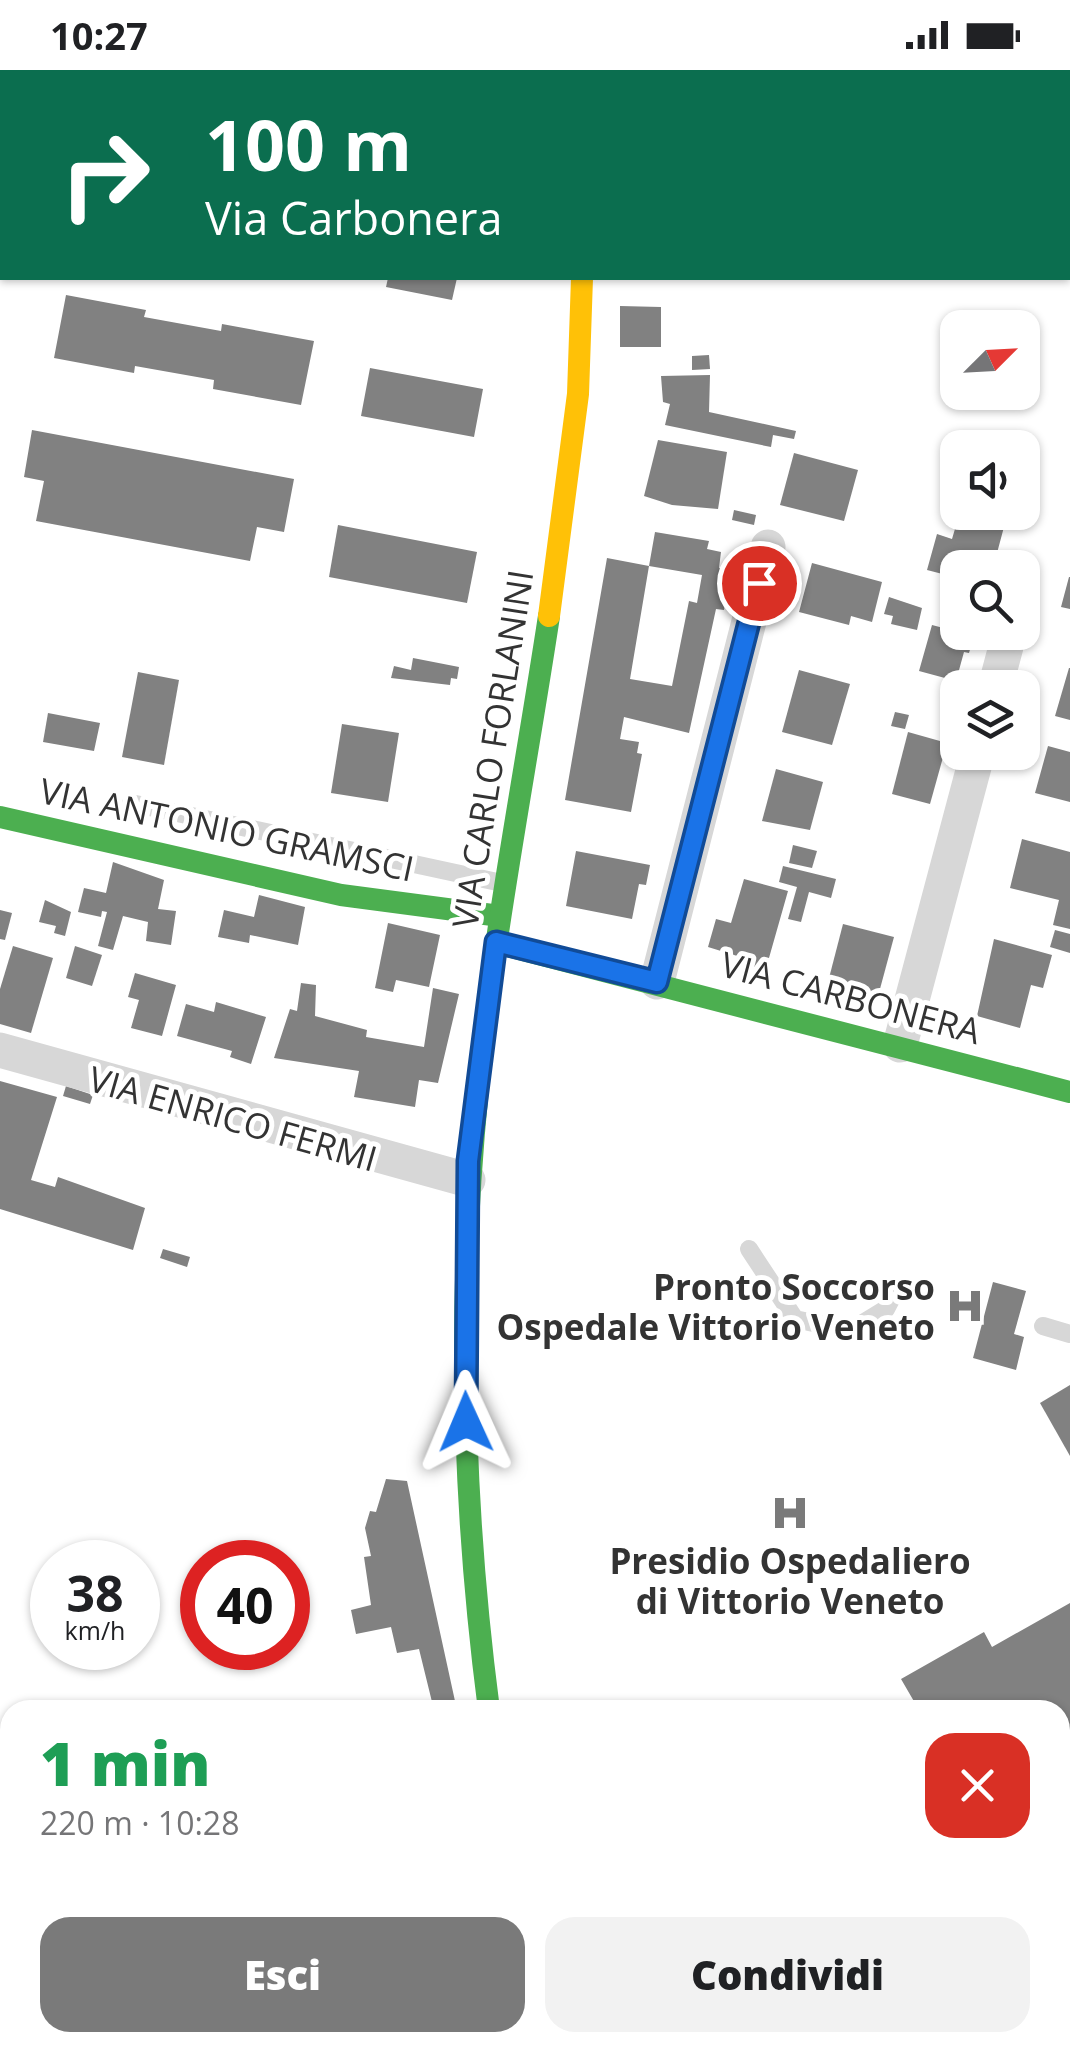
<!DOCTYPE html>
<html lang="it">
<meta charset="utf-8">
<style>
:root{--surface:#fff;--page:#f2f2f2;--text:#202124;--muted:#757577;--accent:#7a7a7a}
body{margin:0;font-family:"Open Sans",sans-serif;background:var(--page);color:var(--text);height:100vh;display:flex;flex-direction:column;font-size:38px;white-space:nowrap}
*{box-sizing:border-box;margin:0}
p{font-size:32px;color:var(--muted)}
.icon{flex:none;width:55px;height:55px;fill:none;stroke:currentColor;stroke-width:2;stroke-linecap:round;stroke-linejoin:round}
.map{position:relative;flex:1;overflow:hidden}
.drawer{position:absolute;left:0px;top:1630px;width:1070px;height:352px;display:flex;flex-direction:column;background:var(--surface);border-radius:30px 30px 0 0;box-shadow:0 2px 8px #0004}
.drawer>*{flex:none}
.banner{position:absolute;left:0px;top:0px;width:1070px;height:210px;box-shadow:0 2px 8px #0004;background:#0b6e4f;color:#fff;overflow:hidden}
.needle{width:65px;rotate:66deg}
.buttons{position:absolute;left:940px;top:240px;display:grid;gap:20px}
.buttons a{display:grid;place-items:center;width:100px;height:100px;border-radius:20px;background:var(--surface);box-shadow:0 2px 8px #0004;font-size:50px}
.speed{position:absolute;left:30px;top:1470px;display:flex;gap:20px;font-size:50px;font-weight:700;text-align:center}
.speed>*{display:grid;place-content:center;width:130px;height:130px;border-radius:50%;background:var(--surface);box-shadow:0 2px 8px #0004;line-height:1}
.speed small{font-size:25px;font-weight:400}
.speed .limit{border:15px solid #d22;background:#fff;color:#111}
.pin{position:absolute;display:grid;place-items:center;width:85px;height:85px;color:#fff;margin:-42px;border:5px solid #fff;border-radius:50%;box-shadow:0 2px 10px #0007}
.me{position:absolute;width:110px;margin:-55px;rotate:359deg;stroke-linejoin:round;filter:drop-shadow(0 0 8px #0008)}
.turn{display:flex;align-items:center;gap:35px;height:210px;padding:0 40px;font-size:45px}
.turn .icon{width:130px;height:130px;stroke-width:2.5}
.turn b{display:block;font-size:70px;line-height:85px}
.round{display:grid;place-items:center;flex:none;width:105px;height:105px;border-radius:30px;background:var(--page)}
.summary{display:flex;align-items:center;justify-content:space-between;height:170px;padding:0 40px}
h1{font-size:60px;font-weight:800;line-height:75px;color:#1e9e55}
.button{display:flex;gap:20px;margin-top:auto;padding:20px 40px}
.button a{flex:1;height:115px;border-radius:30px;background:var(--accent);color:#fff;font-size:40px;font-weight:800;line-height:115px;text-align:center}
.button a+a{background:var(--page);color:var(--text)}
.status{display:flex;justify-content:space-between;align-items:center;height:70px;padding:0 50px;background:var(--surface);direction:ltr}
.status svg{height:28px;fill:currentColor}
.map>svg:first-child{display:block}
.green{fill:#f0f3ec}
.building{fill:#818181;fill-rule:evenodd}
.lines{fill:none;stroke-linecap:round;stroke-linejoin:round}
.path{stroke:#d5d5d5;stroke-width:6;stroke-dasharray:5 5;stroke-linecap:butt}
.lane{stroke:#d7d7d7;stroke-width:18}
.street{stroke:#d7d7d7;stroke-width:35}
.fast{stroke:#4caf50;stroke-width:22}
.slow{stroke:#ffc107;stroke-width:22}
.route-casing{stroke:#114b97;stroke-width:25}
.route{stroke:#1a73e8;stroke-width:18}
.labels{text-anchor:middle;dominant-baseline:central;stroke-width:10;stroke-linejoin:round;paint-order:stroke}
.street-label{font-size:35px;fill:#333;stroke:#fff}
.poi-label{font-size:35px;font-weight:bold;fill:#333;stroke:#fff;text-anchor:end}
</style>
<div class="status"><b>10:27</b><svg viewBox="0 0 49 12"><path d="M0 12V9h3v3zM5 12V6h3v6zM10 12V3h3v9zM15 12V0h3v12zM26 1h20v11H26zM47 4h2v5h-2z"/></svg></div>
<div class="map">
<svg width="1070" height="1981" viewBox="0 0 1070 1981">
<rect width="100%" height="100%" fill="#fff"/>
<path class="green" d="M0,1702l10,4v266l179,1 -3,8h-186z"/>
<g class="building">
<path d="M388,208h69l-5,22 -66,-13z"/>
<path d="M66,225l80,15 -2,7 77,14 1,-7 92,17 -13,64 -88,-16 1,-9 -79,-14 -1,7 -80,-15z"/>
<path d="M620,236l41,1v40h-41z"/>
<path d="M709,285l1,14 -18,1v-14z"/>
<path d="M370,298l113,21 -9,48 -113,-21z"/>
<path d="M710,305l-1,37 87,19 -2,8 -21,-4 -2,12 -106,-22 5,-21 -7,-2 -2,-26z"/>
<path d="M32,360l262,49 -10,53 -27,-5 -7,34 -214,-40 8,-40 -20,-4z"/>
<path d="M658,370l69,12 -9,57 -46,-4 -28,-9z"/>
<path d="M794,383l64,17 -14,51 -64,-16z"/>
<path d="M734,440l22,5 -2,10 -22,-5z"/>
<path d="M960,442h48l-15,56h-35v10l-31,-8 10,-36 15,5z"/>
<path d="M338,455l139,27 -10,51 -138,-26z"/>
<path d="M655,462l54,9 -2,8 14,3 -2,16 12,2 -7,40 -8,-1 -27,124 -65,-16 -4,22 19,3 -2,11 5,1 -11,58 -66,-12 42,-242 42,8zM649,496l53,9 -5,28 -8,-2 -17,85 -42,-7z"/>
<path d="M812,493l70,19 -10,40 -21,-6 -2,9 -50,-13z"/>
<path d="M1069,507h1v32l-9,-2z"/>
<path d="M889,527l33,11 -5,22 -26,-6 2,-8 -9,-2z"/>
<path d="M932,555l42,11 -5,17 -5,-1 -8,29 -37,-10z"/>
<path d="M413,588l46,9 -2,12 -6,-1 -1,7 -59,-7 3,-12 17,4z"/>
<path d="M1069,598h1v52l-15,-4z"/>
<path d="M799,600l51,14 -18,61 -50,-13z"/>
<path d="M138,602l41,8 -15,85 -42,-8z"/>
<path d="M895,642l14,3 -4,14 -14,-3z"/>
<path d="M48,643l52,10 -6,28 -51,-9z"/>
<path d="M342,654l57,9 -11,69 -57,-9z"/>
<path d="M908,662l39,11 -17,61 -38,-10z"/>
<path d="M1048,676l22,6v50l-35,-9z"/>
<path d="M776,699l47,13 -13,48 -48,-9z"/>
<path d="M1022,769l48,13v77l-17,-4 6,-25 -49,-12z"/>
<path d="M793,775l24,6 -5,17 -23,-5z"/>
<path d="M576,781l74,14 -4,20 -7,-1 -7,35 -66,-13z"/>
<path d="M113,792l51,18 -6,29 18,2 -5,34 -25,-4 2,-19 -25,-6 -10,34 -15,-4 9,-34 -5,-1 -1,6 -23,-5 6,-24 22,5z"/>
<path d="M783,796l53,13 -5,19 -22,-6 -8,30 -13,-3 9,-32 -18,-5z"/>
<path d="M744,809l44,12 -23,81 -20,-6 2,-7 -39,-12 8,-28 15,4z"/>
<path d="M259,825l46,12 -7,38 -48,-10 -1,8 -31,-6 6,-27 30,7z"/>
<path d="M45,830l26,12 -6,24 -11,-3 2,-7 -17,-4z"/>
<path d="M0,840l12,3 -7,27 -5,-1z"/>
<path d="M388,853l52,12 -11,52 -33,-7 -3,12 -18,-4z"/>
<path d="M843,854l51,13 -17,63 -49,-18z"/>
<path d="M1055,860l15,4v19l-20,-6z"/>
<path d="M994,869l58,16 -9,33 -12,-3 -11,43 -43,-12z"/>
<path d="M13,876l40,12 -22,75 -31,-9v-35z"/>
<path d="M75,876l27,9 -10,31 -26,-8z"/>
<path d="M135,903l41,12 -14,51 -31,-8 8,-28 -11,-3z"/>
<path d="M301,913l15,2 -1,31 52,14 -1,7 58,10 9,-59 26,6 -21,89 -19,-3 -4,27 -61,-10 5,-26 -85,-13 16,-49 7,2z"/>
<path d="M216,932l50,15 -15,47 -21,-7 2,-6 -55,-15 9,-32 28,8z"/>
<path d="M0,1011l57,16 -26,83 24,7 3,-10 87,31 -12,42 -133,-41z"/>
<path d="M66,1016l27,9 -3,9 -27,-8z"/>
<path d="M163,1179l27,8 -3,10 -27,-9z"/>
<path d="M993,1212l33,9 -12,43 10,3 -8,33 -43,-12z"/>
<path d="M1070,1315v71l-30,-53z"/>
<path d="M386,1409l21,2 48,220 -22,5 -14,-57 -22,4 -6,-26 -35,7 -5,-24 20,-5 -7,-48 7,-1 -6,-28 5,-17 6,1z"/>
<path d="M1070,1533v304l-10,6v-203h-141l-18,-31 83,-47 8,15z"/>
</g>
<g class="lines">
<g class="path">
<path d="M753,1972l13,9"/>
<path d="M348,1981l7,-9"/>
</g>
<g class="lane">
<path d="M131,733l371,80"/>
<path d="M749,1179l46,70 55,12 36,-22 11,-21"/>
<path d="M1043,1256l27,8"/>
</g>
<g class="street">
<path d="M995,618l13,-49"/>
<path d="M657,912l111,-435"/>
<path d="M900,975l78,-293"/>
<path d="M0,980l468,130"/>
</g>
<g class="fast">
<path d="M0,747l341,78 159,21"/>
<path d="M496,873l574,149"/>
<path d="M489,1640c-27,-207 -32,-413 -11,-621 16,-158 47,-315 71,-473"/>
<path d="M690,1972l4,9"/>
<path d="M406,1981l4,-9"/>
</g>
<g class="slow">
<path d="M572,0v2"/>
<path d="M549,546l29,-222 4,-116"/>
</g>
</g>
<g class="lines">
<g class="route-casing">
<path id="route" d="M466,1352l2,-261 28,-219 161,40 102,-399"/>
</g>
<use href="#route" class="route"/>
</g>
<defs>
<g id="hospital-bare" transform="scale(3)"><path d="M-5-5h3v3.5h4V-5h3V5h-3V1.5h-4V5h-3Z" fill="#7a7a7a" stroke="#fff" stroke-width="2.5" paint-order="stroke"/></g>
</defs>
<g fill-rule="evenodd">
<use href="#hospital-bare" x="965" y="1236"/>
<use href="#hospital-bare" x="790" y="1443"/>
</g>
<g class="labels">
<g class="street-label">
<text transform="translate(492 679) rotate(-81)">VIA CARLO FORLANINI</text>
<text transform="translate(227 759) rotate(12)">VIA ANTONIO GRAMSCI</text>
<text transform="translate(851 927) rotate(15)">VIA CARBONERA</text>
<text transform="translate(233 1048) rotate(16)">VIA ENRICO FERMI</text>
</g>
<g class="poi-label">
<text x="935" y="1216">Pronto Soccorso<tspan x="935" dy="40">Ospedale Vittorio Veneto</tspan></text>
<text x="790" y="1490" text-anchor="middle">Presidio Ospedaliero<tspan x="790" dy="40">di Vittorio Veneto</tspan></text>
</g>
</g>
</svg>
<div class="buttons">
<a><svg class="needle" viewBox="-14 -14 28 28"><path d="M0-13l5 13h-10z" fill="#e53935"/><path d="M0 13l5-13h-10z" fill="#757577"/></svg></a>
<a><svg class="icon" aria-label="sound" viewBox="0 0 24 24"><path d="M4 9h4l5-4v14l-5-4H4zM17 9q2 3 0 6"/></svg></a>
<a><svg class="icon" aria-label="search" viewBox="0 0 24 24"><circle cx="10" cy="10" r="6"/><path d="M15 15l6 6"/></svg></a>
<a><svg class="icon" aria-label="layers" viewBox="0 0 24 24"><path d="M12 4l9 5-9 5-9-5zM3 14l9 5 9-5"/></svg></a>
</div>
<div class="speed"><div>38<small>km/h</small></div><div class="limit">40</div></div>
<div class="pin" style="left:759px;top:513px;background:#d93025"><svg class="icon" aria-label="arrive" viewBox="0 0 24 24"><path d="M6 21V4h12l-3 4 3 4H6"/></svg></div>
<svg class="me" style="left:466px;top:1352px" viewBox="-20 -20 40 40"><path d="M0-17L14 15 0 8-14 15z" fill="#1a73e8" stroke="#fff" stroke-width="4"/></svg>
<div class="banner">
<div class="turn"><svg class="icon" aria-label="right" viewBox="0 0 24 24"><path d="M7 20v-9h11M14 6l5 5-5 5"/></svg><div><b>100 m</b>Via Carbonera</div></div>
</div>
<section class="drawer">
<div class="summary"><div><h1>1 min</h1><p>220 m · 10:28</p></div><a class="round" style="background:#d93025;color:#fff"><svg class="icon" aria-label="close" viewBox="0 0 24 24"><path d="M6 6l12 12M18 6L6 18"/></svg></a></div>
<div class="button"><a>Esci</a><a>Condividi</a></div>
</section>
</div>
